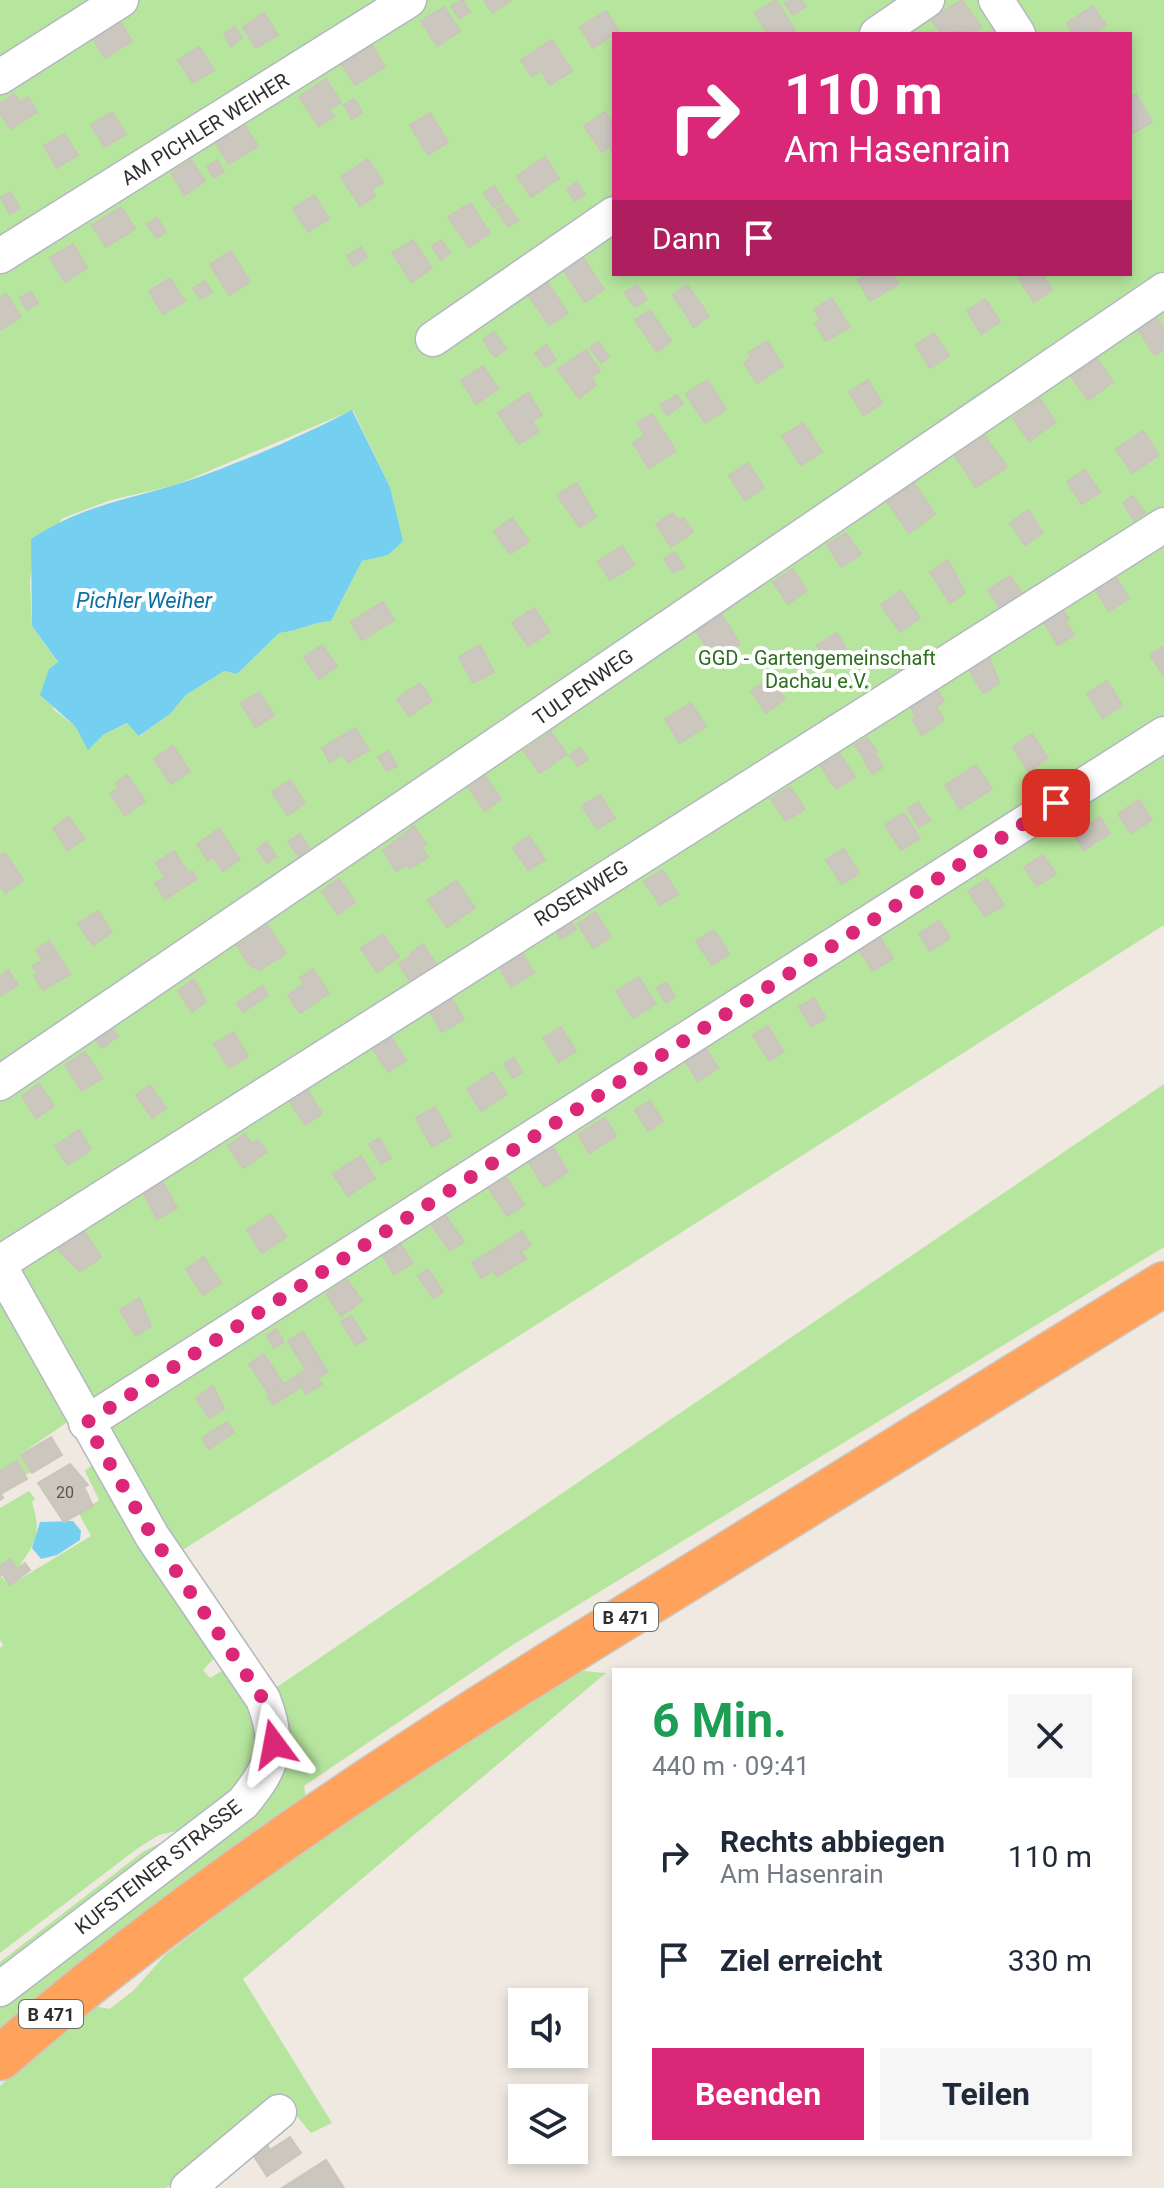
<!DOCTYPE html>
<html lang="de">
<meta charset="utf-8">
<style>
:root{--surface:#fff;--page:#f6f6f7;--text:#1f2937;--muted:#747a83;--accent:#db2777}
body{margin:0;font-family:Roboto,sans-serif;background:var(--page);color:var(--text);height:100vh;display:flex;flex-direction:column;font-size:30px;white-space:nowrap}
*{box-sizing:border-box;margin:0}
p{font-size:26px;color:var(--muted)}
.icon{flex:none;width:44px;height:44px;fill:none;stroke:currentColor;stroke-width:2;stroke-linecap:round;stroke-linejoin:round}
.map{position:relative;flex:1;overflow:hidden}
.side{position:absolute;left:612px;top:1668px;width:520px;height:488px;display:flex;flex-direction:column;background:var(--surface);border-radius:0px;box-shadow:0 4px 12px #0003}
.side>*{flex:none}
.banner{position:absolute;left:612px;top:32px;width:520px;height:244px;border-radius:0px;box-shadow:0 4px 12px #0003;background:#db2777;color:#fff;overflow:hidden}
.fabs{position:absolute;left:508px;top:1988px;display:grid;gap:16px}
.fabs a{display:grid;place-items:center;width:80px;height:80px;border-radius:0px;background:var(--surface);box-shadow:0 4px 12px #0003;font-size:40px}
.pin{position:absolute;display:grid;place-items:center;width:68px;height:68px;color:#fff;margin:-34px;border-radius:16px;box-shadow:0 4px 12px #0006}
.me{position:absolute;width:88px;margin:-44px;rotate:347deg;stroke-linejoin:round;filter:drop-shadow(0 0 6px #0008)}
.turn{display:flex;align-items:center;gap:28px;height:168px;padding:0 40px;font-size:36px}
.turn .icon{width:104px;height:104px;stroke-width:2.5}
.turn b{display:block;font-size:56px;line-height:68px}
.then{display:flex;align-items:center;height:76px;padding:0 40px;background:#0003;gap:16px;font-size:30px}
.round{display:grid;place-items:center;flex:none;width:84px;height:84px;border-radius:0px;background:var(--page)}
.summary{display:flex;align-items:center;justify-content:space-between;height:136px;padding:0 40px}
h1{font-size:48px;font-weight:700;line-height:60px;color:#1e9e55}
.action{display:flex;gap:16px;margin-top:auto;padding:16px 40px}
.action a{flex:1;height:92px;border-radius:0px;background:var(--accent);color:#fff;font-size:32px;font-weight:700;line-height:92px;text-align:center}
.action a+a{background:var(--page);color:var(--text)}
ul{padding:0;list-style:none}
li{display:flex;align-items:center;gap:24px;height:104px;padding:0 40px}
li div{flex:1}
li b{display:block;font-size:30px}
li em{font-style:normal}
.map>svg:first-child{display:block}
.green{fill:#b6e59e;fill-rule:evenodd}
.water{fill:#75cff0}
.building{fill:#cbc7bf;stroke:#cbc5ba;stroke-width:2}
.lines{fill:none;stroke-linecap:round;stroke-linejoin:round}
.minor-casing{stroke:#b4b7c1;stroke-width:37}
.highway-casing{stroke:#c9c9c9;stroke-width:47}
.minor{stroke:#fff;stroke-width:34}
.highway{stroke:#ffa35c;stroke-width:44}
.route{stroke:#db2777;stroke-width:14;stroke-dasharray:0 25.2}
.labels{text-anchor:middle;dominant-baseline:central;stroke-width:8;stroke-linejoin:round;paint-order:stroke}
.number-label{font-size:16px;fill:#555452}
.shield{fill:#fff;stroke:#6d6d6d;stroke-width:2}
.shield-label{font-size:18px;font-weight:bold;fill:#2e2e2e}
.street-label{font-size:20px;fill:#2e2e2e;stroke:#fff}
.park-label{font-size:20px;fill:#2c6e1b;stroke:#fff}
.water-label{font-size:22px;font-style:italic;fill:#0d6fa3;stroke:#fff}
</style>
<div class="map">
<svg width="1164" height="2188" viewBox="0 0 1164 2188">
<rect width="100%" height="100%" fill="#efe9e1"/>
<g class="green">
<path d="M0,0h1164v925l-983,626 96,136 887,-603v163l-650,397 -210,142 2,12 -306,232v-27l285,-244 -109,-206 -176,-304zM614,34h516v240h-516zM353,410l37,77 12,53 -14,15 -26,6 -31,60c-18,1 -33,10 -52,12l-42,41 -13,-3 -38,24 -16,19 -30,22 -12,-13 -25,12 -15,14 -13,-23 -22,-17 -4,-40 9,-6 -26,-37 -2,-44 3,-28 30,-36 48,-18 65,-15z"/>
<path d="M0,1296l69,125 -48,33 10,18 -6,3 -9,-14 -16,10z"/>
<path d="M94,1463l125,190 -16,17 7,8 12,-7 11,4 32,56 -14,47 -70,52 -22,5 -21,13 -138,105v-305l3,-3 -3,-5v-64l10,9 81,-49 -12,-22 20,-14 -14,-29z"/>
<path d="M29,1491l6,8 -3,3c10,32 4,41 -15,67l-17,-3v-58z"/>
<path d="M583,1671l23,2 -363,306 89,144 -21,10 -31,-37 -114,92h-166v-102l89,-81 21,4 24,-19 31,-35 186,-143z"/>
<path d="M177,1835l-177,144v-17l144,-111z"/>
</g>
<g class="water">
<path d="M352,410l38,77 13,54 -15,14 -26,6 -31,60c-18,1 -33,10 -52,12l-42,41 -13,-3 -38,24 -16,19 -31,22 -12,-13 -24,12 -15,15 -13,-24 -35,-31 9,-26 9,-7 -26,-36 -1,-87c49,-32 90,-38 144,-54 54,-17 128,-49 177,-75z"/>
<path d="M73,1521l8,10 -1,9 -23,15 -16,4 -9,-11 8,-26z"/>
</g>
<g class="building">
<path d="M463,0l7,12 -11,6 -8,-12z"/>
<path d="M484,0h27l-19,13z"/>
<path d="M776,0l19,30 -6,4h-21l-13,-21z"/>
<path d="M801,0l5,6 -13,9 -9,-13z"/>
<path d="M962,0l19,27 -10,7 -13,-3 -16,3 -11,-15z"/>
<path d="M1093,6l13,19 -14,9h-18l-7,-11z"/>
<path d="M444,7l16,24 -23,15 -16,-25z"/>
<path d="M606,11l13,20 -26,17 -13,-21z"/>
<path d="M264,13l14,22 -22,13 -13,-21z"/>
<path d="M119,20l13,21 -27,17 -13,-21z"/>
<path d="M235,27l7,11 -11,8 -7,-12z"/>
<path d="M552,40l20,31 -22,14 -9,-15 -9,6 -11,-16z"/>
<path d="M371,44l14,23 -30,18 -14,-22z"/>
<path d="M199,47l15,23 -21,13 -15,-23z"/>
<path d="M326,79l15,23 -12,8 5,6 -15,10 -20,-29z"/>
<path d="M14,94l6,9 8,-6 9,15 -26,17 -11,-16v-9z"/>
<path d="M1136,94l16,28 -20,12 -2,-37z"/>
<path d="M354,99l8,14 -10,6 -8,-14z"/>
<path d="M112,112l14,22 -21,13 -14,-22z"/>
<path d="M605,112l9,13v29l-5,-7 -7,5 -18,-26z"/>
<path d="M430,113l18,29 -20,13 -18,-30z"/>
<path d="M244,124l14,22 -29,18 -14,-22z"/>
<path d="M64,134l14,21 -21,13 -13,-22z"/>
<path d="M545,157l14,21 -28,19 -14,-21z"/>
<path d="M368,159l15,23 -12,8 4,6 -15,10 -19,-29z"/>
<path d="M191,160l14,21 -20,14 -14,-22z"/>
<path d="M217,160l7,12 -10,6 -7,-11z"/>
<path d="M577,182l8,12 -10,7 -8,-12z"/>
<path d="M494,186l10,15 -10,7 -10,-15z"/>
<path d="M10,192l10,16 -10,6 -9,-16z"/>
<path d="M314,195l15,24 -21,13 -15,-23z"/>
<path d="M470,203l20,30 -21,14 -21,-30z"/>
<path d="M506,204l12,16 -10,7 -11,-17z"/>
<path d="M121,207l14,22 -29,18 -14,-22z"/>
<path d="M157,218l9,14 -9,6 -10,-14z"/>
<path d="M413,240l19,28 -20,14 -20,-29z"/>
<path d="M441,240l9,13 -9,7 -9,-14z"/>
<path d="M73,244l14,24 -22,14 -15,-24z"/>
<path d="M361,247l6,10 -14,9 -6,-10z"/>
<path d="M231,251l19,31 -21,13 -19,-31z"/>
<path d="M581,255l23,34 -19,13 -23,-34z"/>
<path d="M868,274h25l6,10 -29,17 -12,-21z"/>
<path d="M1026,274h16l10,16 -18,12 -15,-23z"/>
<path d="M170,278l15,23 -22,13 -14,-23z"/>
<path d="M545,279l23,34 -19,12 -23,-33z"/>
<path d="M205,281l7,11 -11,7 -8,-11z"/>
<path d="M637,285l10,14 -12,8 -10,-14z"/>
<path d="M687,285l22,31 -15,11 -21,-32z"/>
<path d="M31,292l7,11 -11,7 -7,-12z"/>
<path d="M6,294l15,23 -21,13v-32z"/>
<path d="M832,298l18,29 -24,14 -11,-18 6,-4 -7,-10z"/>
<path d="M985,299l15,23 -19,12 -14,-23z"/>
<path d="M650,310l21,31 -14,11 -22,-32z"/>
<path d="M1157,318l7,11v20l-9,6 -17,-25z"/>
<path d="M494,332l12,17 -11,8 -12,-17z"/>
<path d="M934,333l15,23 -19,12 -14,-23z"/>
<path d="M767,341l16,25 -26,17 -13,-20 7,-5 -3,-5z"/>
<path d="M599,342l10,15 -8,6 -11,-15z"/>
<path d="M546,345l10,15 -11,7 -10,-14z"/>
<path d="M586,350l14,21 -9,6 5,8 -17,13 -21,-29z"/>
<path d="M1097,359l16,23 -25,18 -17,-24z"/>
<path d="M483,366l15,23 -22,15 -15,-23z"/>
<path d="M707,380l19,29 -21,14 -19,-29z"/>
<path d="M868,380l14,23 -18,12 -15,-23z"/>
<path d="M528,393l14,22 -10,6 7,10 -20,13 -21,-31z"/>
<path d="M677,395l6,9 -16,11 -7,-10z"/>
<path d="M1040,399l16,23 -27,19 -16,-23z"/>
<path d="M652,414l24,37 -27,17 -16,-25 12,-8 -8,-12z"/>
<path d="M803,423l19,29 -21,13 -19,-29z"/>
<path d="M1143,431l16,24 -27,18 -16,-24z"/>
<path d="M985,436l22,31 -31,20 -21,-31z"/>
<path d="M748,463l16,25 -19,12 -16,-24z"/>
<path d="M1085,470l15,22 -18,12 -15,-22z"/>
<path d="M577,483l19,34 -16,10 -23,-32z"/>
<path d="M914,483l21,31 -26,19 -22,-31z"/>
<path d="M1133,496l12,17 -11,7 -11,-17z"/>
<path d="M1028,510l15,23 -18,12 -15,-22z"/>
<path d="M673,513l6,8 4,-3 10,14 -22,15 -15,-23z"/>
<path d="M512,518l17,23 -19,13 -16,-23z"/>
<path d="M846,533l15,21 -20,13 -14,-22z"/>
<path d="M622,546l12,19 -24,15 -12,-18z"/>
<path d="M675,552l9,15 -11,6 -9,-14z"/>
<path d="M948,560l17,33 -15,10 -20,-31z"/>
<path d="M793,569l14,22 -19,13 -15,-22z"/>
<path d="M1114,575l15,23 -20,13 -15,-24z"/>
<path d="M1010,576l12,17 -22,15 -12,-18z"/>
<path d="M901,591l19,27 -20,14 -19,-27z"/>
<path d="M383,602l11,18 -32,20 -11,-18z"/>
<path d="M534,608l16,24 -22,14 -16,-23z"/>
<path d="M1062,609l7,10 -4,2 9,14 -16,10 -15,-24z"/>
<path d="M721,614l19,30 -24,16 -20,-29z"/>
<path d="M837,633l13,23 -20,12 -13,-23z"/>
<path d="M322,645l15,21 -18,13 -15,-22z"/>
<path d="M480,645l14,27 -21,11 -14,-26z"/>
<path d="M1164,646v30l-14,-21z"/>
<path d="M989,656l10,27 -16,10 -15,-25z"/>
<path d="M770,678l15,21 -19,14 -15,-22z"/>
<path d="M1107,681l15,24 -19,13 -16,-24z"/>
<path d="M420,683l12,18 -23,15 -12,-17z"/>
<path d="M933,684l11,17 -8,6 8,13 -22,15 -10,-16 4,-3 -5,-8 14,-9 -4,-7z"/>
<path d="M259,692l15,23 -18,12 -15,-23z"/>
<path d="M691,703l15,23 -26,17 -15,-24z"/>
<path d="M355,728l14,22 -21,13 -6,-9 -12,8 -8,-14z"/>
<path d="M551,732l16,22 -27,19 -16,-22z"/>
<path d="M1032,734l16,24 -20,13 -15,-24z"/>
<path d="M867,738l10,14 -12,8 -10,-15z"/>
<path d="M173,746l17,25 -19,13 -17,-25z"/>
<path d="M580,748l8,11 -10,7 -8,-11z"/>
<path d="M388,751l9,15 -10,5 -9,-14z"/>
<path d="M840,754l15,23 -19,12 -15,-23z"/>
<path d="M875,754l8,13 -11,7 -8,-13z"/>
<path d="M976,765l16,24 -32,20 -15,-24z"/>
<path d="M127,775l18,26 -20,14 -15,-21 9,-7 -3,-4z"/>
<path d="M485,776l16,23 -16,12 -16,-23z"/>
<path d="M290,780l15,23 -17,12 -16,-23z"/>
<path d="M790,787l15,22 -19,12 -15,-22z"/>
<path d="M600,795l15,23 -18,11 -15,-23z"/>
<path d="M1139,800l13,20 -21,13 -13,-19z"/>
<path d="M918,802l12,18 -11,7 -11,-18z"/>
<path d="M904,813l16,25 -19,12 -16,-25z"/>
<path d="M69,817l15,22 -16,11 -15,-22z"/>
<path d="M1100,817l10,16 -26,17 -10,-15z"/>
<path d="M414,826l12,18 -5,3 7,10 -18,12 -3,-5 -11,7 -13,-20z"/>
<path d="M219,829l21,30 -17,12 -10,-14 -5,4 -11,-17z"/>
<path d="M300,834l9,14 -11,8 -10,-14z"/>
<path d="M529,836l16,24 -17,10 -15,-22z"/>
<path d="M267,842l9,14 -9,7 -10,-14z"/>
<path d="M844,849l15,24 -17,11 -16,-24z"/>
<path d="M174,851l14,22 4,-2 5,8 -32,20 -10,-16 10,-6 -9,-14z"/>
<path d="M5,853l18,27 -18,13 -5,-8v-29z"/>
<path d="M1043,855l13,19 -19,12 -13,-19z"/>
<path d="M662,870l16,24 -18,11 -16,-24z"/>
<path d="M339,879l16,23 -17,12 -16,-23z"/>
<path d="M987,879l17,26 -19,11 -17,-25z"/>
<path d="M456,881l19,27 -28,19 -19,-27z"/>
<path d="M98,911l14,21 -19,13 -15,-21z"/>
<path d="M595,912l16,25 -18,11 -15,-24z"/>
<path d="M567,915l9,14 -15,10 -9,-14z"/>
<path d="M939,921l11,17 -20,13 -11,-17z"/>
<path d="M267,925l19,28 -26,17 -9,-4 -14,-20z"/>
<path d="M714,930l15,24 -17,11 -16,-24z"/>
<path d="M383,934l16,23 -22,15 -16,-24z"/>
<path d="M879,936l14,22 -20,13 -14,-22z"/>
<path d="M49,941l6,9 -13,9 -6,-9z"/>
<path d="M423,944l13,20 -12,8 -13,-19z"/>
<path d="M56,951l14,23 -27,16 -9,-14 4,-2 -5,-8z"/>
<path d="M522,953l12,20 -23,14 -12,-20z"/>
<path d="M410,956l12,17 -12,8 -11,-17z"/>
<path d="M313,969l16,24 -29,20 -12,-18 16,-11 -4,-6z"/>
<path d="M8,970l10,15 -18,11v-20z"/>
<path d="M639,977l17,27 -23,14 -17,-27z"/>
<path d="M194,979l12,23 -14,10 -14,-21z"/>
<path d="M666,982l9,15 -9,6 -9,-15z"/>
<path d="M262,986l6,9 -25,17 -6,-9z"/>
<path d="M814,998l12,20 -15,9 -12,-20z"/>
<path d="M452,999l12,20 -22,13 -12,-20z"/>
<path d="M110,1026l8,10 -16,12 -8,-10z"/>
<path d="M768,1026l16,26 -15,9 -16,-26z"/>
<path d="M561,1027l15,24 -17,11 -16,-24z"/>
<path d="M233,1032l15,24 -19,12 -15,-24z"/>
<path d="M391,1037l15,24 -18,11 -15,-23z"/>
<path d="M705,1047l13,21 -20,13 -14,-21z"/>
<path d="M85,1052l17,26 -20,13 -17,-26z"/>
<path d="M514,1058l8,14 -9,6 -9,-14z"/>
<path d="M493,1072l14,22 -26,17 -14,-22z"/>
<path d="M39,1084l15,22 -18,12 -14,-22z"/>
<path d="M150,1085l16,23 -14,10 -16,-23z"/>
<path d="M307,1089l15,25 -17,11 -16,-25z"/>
<path d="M650,1101l13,20 -15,10 -13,-21z"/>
<path d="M435,1107l16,29 -19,11 -16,-29z"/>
<path d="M605,1118l11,18 -27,17 -11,-19z"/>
<path d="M79,1130l12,19 -23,16 -13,-19z"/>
<path d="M245,1134l7,10 6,-4 9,12 -24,16 -15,-22z"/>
<path d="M379,1138l12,20 -10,6 -12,-20z"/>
<path d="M553,1147l15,25 -24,15 -15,-25z"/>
<path d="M361,1156l14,22 -27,18 -15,-22z"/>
<path d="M504,1174l20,31 -17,11 -20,-31z"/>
<path d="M163,1183l14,25 -20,11 -13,-25z"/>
<path d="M271,1214l15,23 -24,16 -15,-23z"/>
<path d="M446,1216l18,26 -14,9 -18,-25z"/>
<path d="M84,1231l17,26 -21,15 -22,-23z"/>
<path d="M522,1231l9,14 -10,7 5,7 -17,10 -13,-21z"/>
<path d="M401,1245l12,18 -19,11 -11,-18z"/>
<path d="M496,1248l13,21 -12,8 -4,-7 -12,8 -9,-15z"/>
<path d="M204,1257l17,26 -18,12 -17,-26z"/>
<path d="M428,1269l15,23 -10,6 -15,-22z"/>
<path d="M347,1280l15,21 -21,15 -15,-22z"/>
<path d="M139,1298l12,28 -15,10 -16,-26z"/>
<path d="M351,1316l15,23 -10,6 -15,-23z"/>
<path d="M276,1329l8,13 -10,6 -7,-12z"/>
<path d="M303,1332l18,29 -15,9 -18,-29z"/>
<path d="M264,1354l20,31 -15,9 -20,-30z"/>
<path d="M321,1361l7,11 -10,6 4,6 -16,10 -11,-17z"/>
<path d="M295,1377l6,10 -28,18 -6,-9z"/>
<path d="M213,1386l11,23 -15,9 -13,-20z"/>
<path d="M227,1422l7,10 -25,17 -7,-11z"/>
<path d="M51,1437l11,18 -30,18 -11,-18z"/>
<path d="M17,1461l10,18 -26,15 2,4 -3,2v-29z"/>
<path d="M70,1464l18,21 -4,2 9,19 -29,16 -26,-39z"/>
<path d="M10,1559l7,10 8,-6 5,7 -20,15 -8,-11 -2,2v-10z"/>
<path d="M290,2137l11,16 -34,23 -14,-21 14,-10 3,5z"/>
<path d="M326,2160l18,28h-62z"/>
</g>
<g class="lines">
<g class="minor-casing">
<g id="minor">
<path d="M996,0l22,34"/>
<path d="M877,34l50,-34"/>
<path d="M0,77l121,-77"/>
<path d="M0,256l409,-256"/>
<path d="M433,339l181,-125"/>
<path d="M0,1083l1164,-793"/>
<path d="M0,1263l1164,-738"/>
<path d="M0,1267l152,269 111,163c18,46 11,66 -20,104l-243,186"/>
<path d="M86,1423l1078,-689"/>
<path d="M188,2188l91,-76"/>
</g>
</g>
<g class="highway-casing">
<path id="highway" d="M0,2058c211,-184 448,-332 686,-478 159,-98 318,-198 478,-296"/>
</g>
<use href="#minor" class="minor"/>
<use href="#highway" class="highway"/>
</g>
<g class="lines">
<path class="route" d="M274,1744l-1,-19 -10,-26 -111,-163 -66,-113 970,-620"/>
</g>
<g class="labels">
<g class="number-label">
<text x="65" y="1492">20</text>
</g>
<g class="shield">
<rect x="594" y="1603" width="64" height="28" rx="6"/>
<rect x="19" y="2000" width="64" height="28" rx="6"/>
</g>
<g class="shield-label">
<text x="626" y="1617">B 471</text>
<text x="51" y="2014">B 471</text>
</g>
<g class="street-label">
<text transform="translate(205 129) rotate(-32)">AM PICHLER WEIHER</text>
<text transform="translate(583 687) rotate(-35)">TULPENWEG</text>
<text transform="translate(581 893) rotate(-32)">ROSENWEG</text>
<text transform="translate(158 1867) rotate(-38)">KUFSTEINER STRASSE</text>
</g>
<g class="park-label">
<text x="817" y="658">GGD - Gartengemeinschaft<tspan x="817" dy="23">Dachau e.V.</tspan></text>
</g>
<g class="water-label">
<text x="144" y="600">Pichler Weiher</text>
</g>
</g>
</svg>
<div class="fabs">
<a><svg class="icon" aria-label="sound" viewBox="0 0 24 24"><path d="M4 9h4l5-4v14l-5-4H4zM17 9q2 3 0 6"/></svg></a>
<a><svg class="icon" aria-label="layers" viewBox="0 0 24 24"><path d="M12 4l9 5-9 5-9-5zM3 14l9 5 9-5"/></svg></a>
</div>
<div class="pin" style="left:1056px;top:803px;background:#d93025"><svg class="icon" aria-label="arrive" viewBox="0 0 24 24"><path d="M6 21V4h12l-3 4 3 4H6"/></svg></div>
<svg class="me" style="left:274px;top:1744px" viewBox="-20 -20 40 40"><path d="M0-17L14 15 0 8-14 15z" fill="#db2777" stroke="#fff" stroke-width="4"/></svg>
<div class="banner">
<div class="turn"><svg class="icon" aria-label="right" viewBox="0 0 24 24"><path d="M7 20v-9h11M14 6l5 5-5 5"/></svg><div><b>110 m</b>Am Hasenrain</div></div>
<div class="then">Dann<svg class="icon" aria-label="arrive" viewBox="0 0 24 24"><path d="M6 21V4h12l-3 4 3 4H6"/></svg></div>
</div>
<section class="side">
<div class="summary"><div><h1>6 Min.</h1><p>440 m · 09:41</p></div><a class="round"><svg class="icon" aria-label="close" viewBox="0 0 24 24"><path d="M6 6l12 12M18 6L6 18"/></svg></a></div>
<ul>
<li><svg class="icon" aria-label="right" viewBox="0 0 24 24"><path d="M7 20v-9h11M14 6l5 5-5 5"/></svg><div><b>Rechts abbiegen</b><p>Am Hasenrain</p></div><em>110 m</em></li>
<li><svg class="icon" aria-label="arrive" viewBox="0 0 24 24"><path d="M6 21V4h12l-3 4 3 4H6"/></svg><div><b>Ziel erreicht</b></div><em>330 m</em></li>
</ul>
<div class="action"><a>Beenden</a><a>Teilen</a></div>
</section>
</div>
